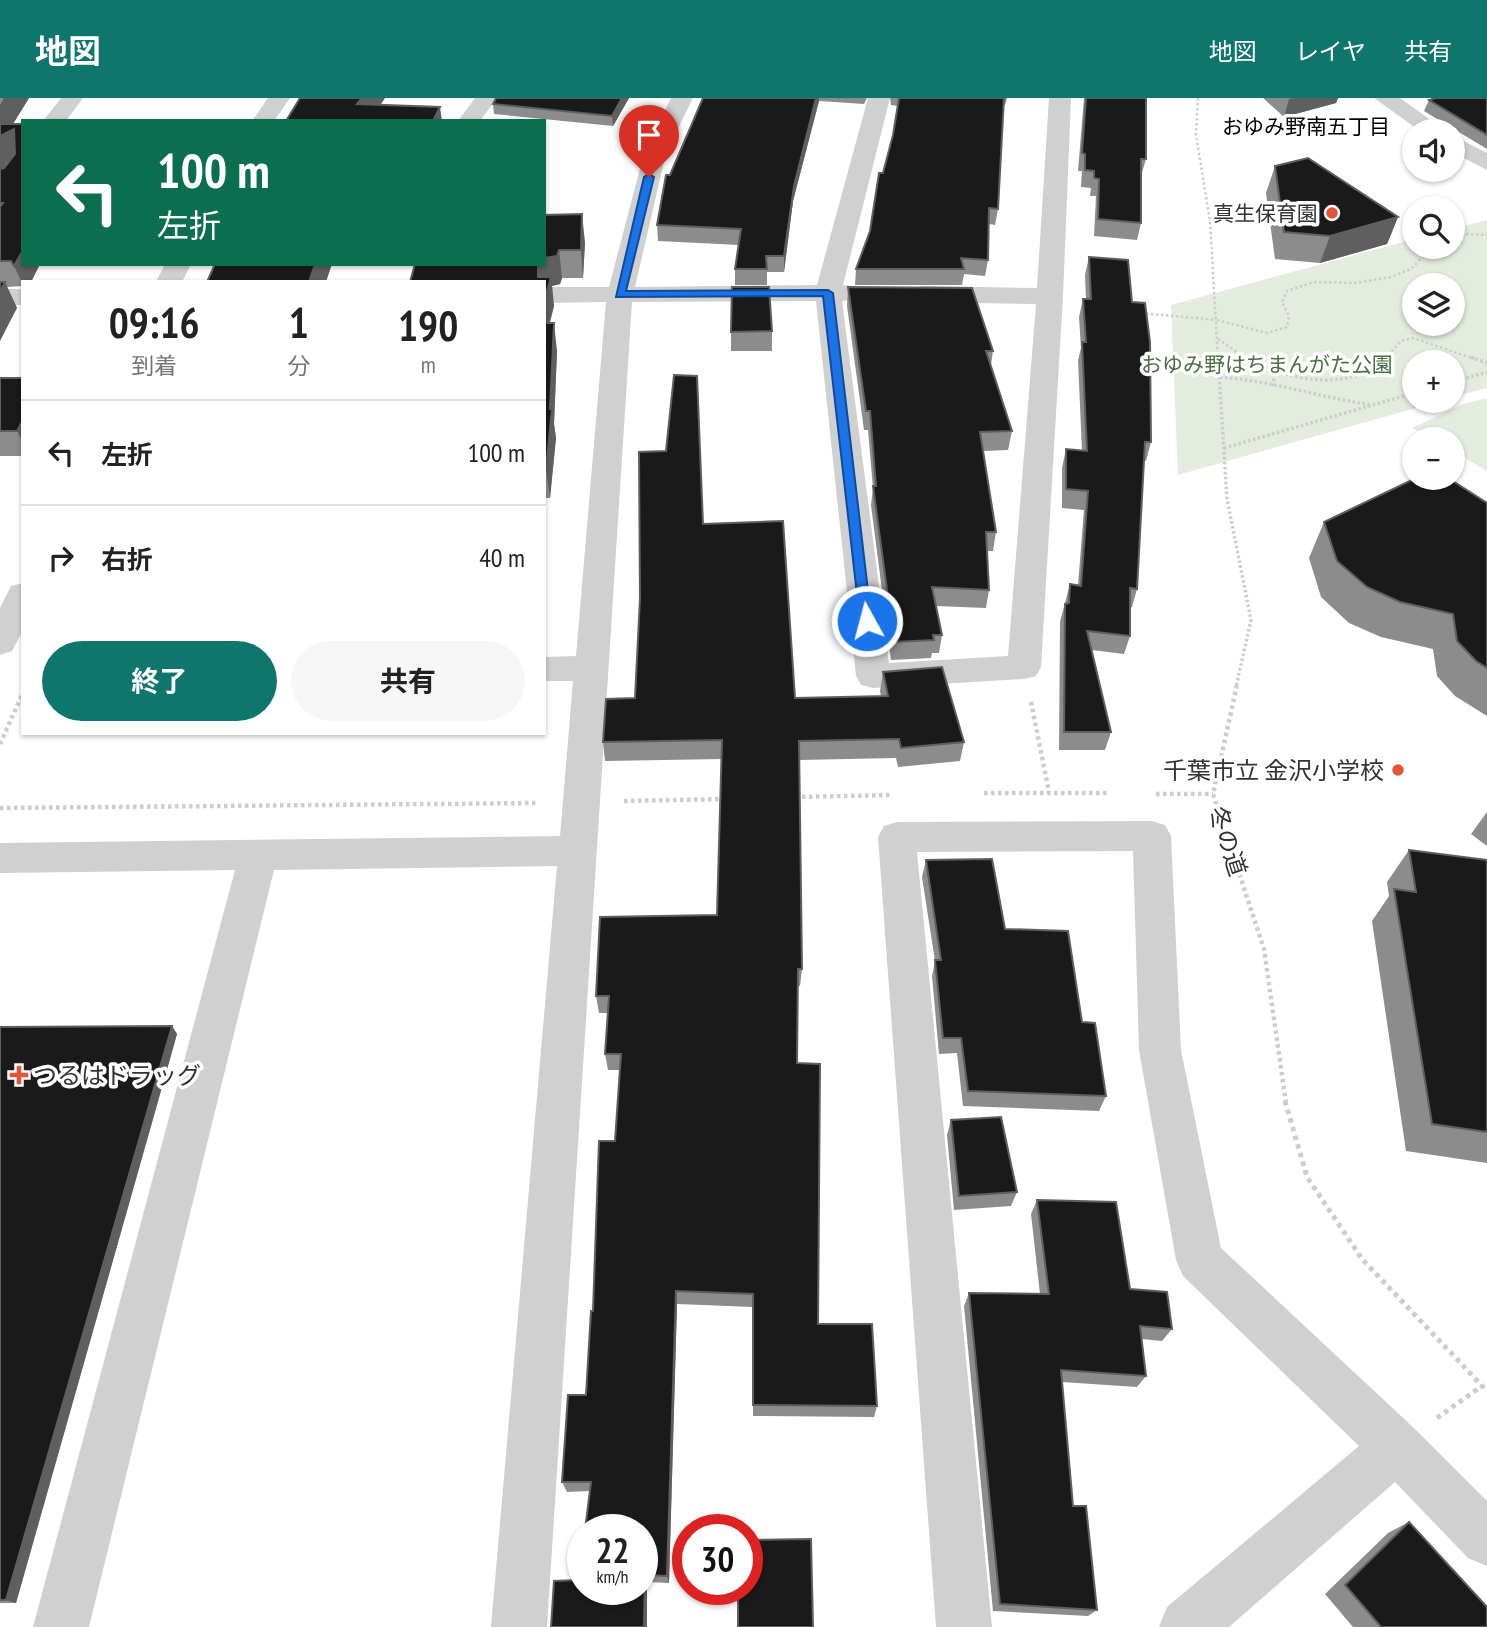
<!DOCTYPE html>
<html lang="ja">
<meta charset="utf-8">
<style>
:root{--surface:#fff;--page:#f6f6f6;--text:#222;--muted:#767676;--line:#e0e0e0;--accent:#0f766e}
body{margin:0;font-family:"PT Sans Narrow","Noto Sans JP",sans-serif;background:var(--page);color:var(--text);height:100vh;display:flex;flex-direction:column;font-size:26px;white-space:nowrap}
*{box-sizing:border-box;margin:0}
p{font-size:23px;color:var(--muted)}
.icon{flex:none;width:38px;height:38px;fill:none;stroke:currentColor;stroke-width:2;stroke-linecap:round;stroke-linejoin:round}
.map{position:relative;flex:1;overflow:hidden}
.drawer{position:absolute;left:21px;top:182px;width:525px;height:455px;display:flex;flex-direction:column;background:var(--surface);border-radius:0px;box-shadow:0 2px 5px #0004}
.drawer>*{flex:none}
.hud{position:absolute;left:21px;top:21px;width:525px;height:147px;border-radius:0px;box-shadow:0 2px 5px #0004;background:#0b6e4f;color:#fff;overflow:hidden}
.controls{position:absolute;left:1402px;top:21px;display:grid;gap:14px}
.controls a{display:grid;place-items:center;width:63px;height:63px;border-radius:50%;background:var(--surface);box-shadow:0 2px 5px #0004;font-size:35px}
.speed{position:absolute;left:567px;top:1416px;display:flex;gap:14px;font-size:35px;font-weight:700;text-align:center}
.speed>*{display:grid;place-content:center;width:91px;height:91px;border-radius:50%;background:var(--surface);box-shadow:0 2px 5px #0004;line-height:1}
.speed small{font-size:18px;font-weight:400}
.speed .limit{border:10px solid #d22;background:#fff;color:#111}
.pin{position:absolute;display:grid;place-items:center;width:60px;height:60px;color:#fff;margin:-72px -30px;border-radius:50% 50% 50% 0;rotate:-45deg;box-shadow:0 0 7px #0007}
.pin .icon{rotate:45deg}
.me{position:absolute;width:77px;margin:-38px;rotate:353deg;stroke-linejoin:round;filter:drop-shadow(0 0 5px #0008)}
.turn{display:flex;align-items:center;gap:24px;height:147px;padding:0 21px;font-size:32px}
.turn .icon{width:91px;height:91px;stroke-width:2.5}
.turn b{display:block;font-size:49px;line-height:60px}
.eta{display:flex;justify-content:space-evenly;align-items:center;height:119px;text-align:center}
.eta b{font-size:42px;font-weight:700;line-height:49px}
.action{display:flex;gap:14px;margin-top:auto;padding:14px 21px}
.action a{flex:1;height:80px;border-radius:42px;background:var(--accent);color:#fff;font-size:28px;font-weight:700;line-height:80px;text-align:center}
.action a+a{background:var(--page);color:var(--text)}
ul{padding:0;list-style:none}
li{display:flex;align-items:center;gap:21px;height:105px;padding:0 21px;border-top:2px solid var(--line)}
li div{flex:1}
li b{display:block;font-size:26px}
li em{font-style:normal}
header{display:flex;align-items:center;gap:42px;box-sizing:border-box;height:98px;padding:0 35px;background:var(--accent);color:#fff}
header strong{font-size:33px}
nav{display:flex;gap:38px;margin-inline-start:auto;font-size:24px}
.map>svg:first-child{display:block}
.green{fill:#e3ecdf;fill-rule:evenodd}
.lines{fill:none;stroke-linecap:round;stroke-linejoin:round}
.path-far3{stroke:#cdcdcd;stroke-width:2.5;stroke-dasharray:2.5 2.5;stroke-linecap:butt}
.path-far2{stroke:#cdcdcd;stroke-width:3.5;stroke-dasharray:2.5 2.5;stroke-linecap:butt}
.path-far1{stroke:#cdcdcd;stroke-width:4.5;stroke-dasharray:3.5 3.5;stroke-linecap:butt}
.path{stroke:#cdcdcd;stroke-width:5;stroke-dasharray:4.5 4.5;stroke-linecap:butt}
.minor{fill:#d0d0d0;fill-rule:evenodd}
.tertiary{fill:#d0d0d0;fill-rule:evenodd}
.wall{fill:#8c8c8c}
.shaded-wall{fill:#5f5f5f}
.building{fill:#1a1a1a;stroke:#5f5f5f;stroke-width:2}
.route{fill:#1a73e8;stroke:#114b97;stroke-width:2}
.poi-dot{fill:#e4543b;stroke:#fff;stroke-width:2.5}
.labels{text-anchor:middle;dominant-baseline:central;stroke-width:7;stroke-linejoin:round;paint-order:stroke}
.far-neighbourhood-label{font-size:21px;fill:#000;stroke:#fff}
.far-poi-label{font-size:21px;fill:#333;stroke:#fff;text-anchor:end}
.far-park-label{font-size:21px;fill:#4b6f40;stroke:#fff}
.poi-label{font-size:24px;fill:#333;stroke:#fff;text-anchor:end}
.street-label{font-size:24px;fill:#333;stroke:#fff}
</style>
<header>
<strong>地図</strong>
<nav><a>地図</a><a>レイヤ</a><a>共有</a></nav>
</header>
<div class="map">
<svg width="1487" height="1529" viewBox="0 0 1487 1529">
<rect width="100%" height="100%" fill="#fff"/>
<g class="green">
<path d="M1487,122v168l-34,9 -1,-35h-38v39h27l-263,74 -7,-170 243,-66v8h38l1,-18zM1414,187h38v39h-38z"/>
<path d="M1487,300v73l-34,-20 -1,-12h-20l-20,-11 51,-24z"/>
</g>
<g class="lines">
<g class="path-far3">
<path d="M1198,0l-2,37 14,86 8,138"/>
<path d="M1452,141l14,-5 21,1"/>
<path d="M1141,215l75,7"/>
<path d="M1217,222l50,13 20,-6 2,-11 -7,-14 5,-11 27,-9 41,1 36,-6 20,-8 21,-22"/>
<path d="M1218,241l29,20"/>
<path d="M1385,261l16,-18 12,-3 62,21"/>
</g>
<g class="path-far2">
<path d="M1218,259l9,142 24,121 -15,67"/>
<path d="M1244,259c38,22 108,38 142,0"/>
<path d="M1471,259l16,6"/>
<path d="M1220,279c51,4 100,20 151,28"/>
<path d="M1452,284l35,-10"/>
<path d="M1272,288l4,-14"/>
<path d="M1224,350l190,-55"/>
</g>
<g class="path-far1">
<path d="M1237,587l-24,109 51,155 22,154"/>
<path d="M1031,604l18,90"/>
<path d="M0,646l23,-51"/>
<path d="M984,695h124"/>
<path d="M1156,696h57"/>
<path d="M795,699l97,-2"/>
<path d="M624,703l100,-2"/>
<path d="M0,710l538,-5"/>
</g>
<g class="path">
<path d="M1285,1003l22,76 55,82 125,132"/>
<path d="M1437,1320l45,-32"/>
</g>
<g class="minor">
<path d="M61,0h22l-17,23h-23z"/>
<path d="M475,0h22l-17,23h-22z"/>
<path d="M671,0h22l-27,55 -31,134 182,-2 51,-187h22l-47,187 18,2 4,6 -4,6 -19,2 47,362 119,-7 28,-352 -113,-2 -9,-2 -4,-6 4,-6 9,-2 114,2 12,-190h22l-8,198 -22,371 -5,9 -12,3 -151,9 -12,-3 -5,-9 -40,-375 -184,1 -85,1325h-56l66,-761 -283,4 -185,757h-56l202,-757 -235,3v-30l560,-7 13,-155h-29v-24l32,-1 30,-354 -62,1v-16h65l35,-134z"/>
<path d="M1374,0h26l46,33h-26z"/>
<path d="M1452,37l35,18v17l-35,-18z"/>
<path d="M1152,723l13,4 6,11 10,214 40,198 194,181 72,72v65l-19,-8 -73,-76 -166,145h-70l8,-20 192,-161 -176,-170 -7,-16 -37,-210 -6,-199 -216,1 75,775h-56l-58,-790 6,-11 13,-4z"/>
</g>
<g class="tertiary">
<path d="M268,0h22l-16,23h-22z"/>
<path d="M165,166h26l-9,18h-26z"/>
<rect x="0" y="191" width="23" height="16"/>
<path d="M23,485v47l-11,21 -12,4v-47l11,-22z"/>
</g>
</g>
<g class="wall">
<path d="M0,0h29l-16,26 10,140h17l-9,18h-8v4l-16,1 10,21 -17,-16z"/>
<path d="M496,0h133l-16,28 -119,-12 -1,-10z"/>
<path d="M703,0h164l-3,6 -45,-3 -26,100 -9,71h-17v13h-32v-16l4,-24 -81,-4 -1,-16 13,-50z"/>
<path d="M890,0h117l-2,7h-2l-5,104 -3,16 -6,-1 -1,36 -3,16 -21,-2 -2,11h-107l1,-16 14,-38 23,-96 5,-29 -7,-1z"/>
<path d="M1084,0h62v61l-5,17v47l-4,17 -43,-4 2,-40h-6l1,-8 -10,-1 1,-16h-4z"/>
<path d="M1263,0h75l-2,5 -52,14z"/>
<path d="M1487,0v51l-63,-38 5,-11z"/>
<path d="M1275,68l123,51 -11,27 -67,19 -45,-4 -9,-66z"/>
<path d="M544,117l41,27 -2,36h-21l-2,6 -8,2 2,20 -4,17 7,28 -3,73 2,14 -6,60h-6z"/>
<path d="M1089,159l43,45 19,140 -5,19 -2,-1 -7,129 -5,18h-2v29l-6,18 -32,-4 19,82 -6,18h-46l1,-128 10,-38 8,1 6,-75 -22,-2v-40l4,-19 16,2 -4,-91 3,-12 -2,-31 4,-18h3l-1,-24z"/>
<path d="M848,189l145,64 -2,14 21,66 -4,19 -25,1 13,81 -3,19h-6l2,39 -3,18 -50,-2 6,29 -3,18h-7l-1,5 -40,2 -20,-155 2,-17 -5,-58h-4l-17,-124z"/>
<path d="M772,233v20h-41v-19z"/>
<rect x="0" y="280" width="23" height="78"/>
<path d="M1487,405v213l-32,-20 -18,-20 -4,-27 -52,-12 -32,-14 -28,-26 -12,-39 15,-36z"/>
<path d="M703,426l92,174 86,-2 -1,-5 3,-19 81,70 -4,19 -62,6 -2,-9 -97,2 3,209 -2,17h-2l-1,77 21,261 59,82 -3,11 -121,-1v-109l-76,-3 -8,279 -22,-1v45h-96l28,-47 11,-89 -23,1 -5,-10 24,-87 7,-84 22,-170 5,-71h-12l-3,-16 3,-41h-9l-3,-17 121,-81 5,-156 -117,2 -2,-19 32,-44z"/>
<path d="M1487,714v34l-16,-12z"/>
<path d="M1409,752l78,10v303l-81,-12 -34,-230 17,-25 -2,-14z"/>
<path d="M926,762l79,69 77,93 24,74 -7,15 -136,-5 -6,-53 -18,1 -7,-78 3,-15 -13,-84z"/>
<path d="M172,928l5,8 -161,569h-16v-576z"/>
<path d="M951,1022l66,72 -6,14 -57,4 -7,-75z"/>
<path d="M1037,1102l135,129 -10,12 -20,-2 4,37 -9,11 -75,-5 11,124 24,104 -9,6 -95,-5 -29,-305 5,-13 71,1 -9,-80z"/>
<path d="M1409,1424l78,105h-134l-28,-33 63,-61z"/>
</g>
<g class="shaded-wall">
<path d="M4,0h25l-21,34 6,-3 9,25 -17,9 -6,17v-75z"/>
<path d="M362,0h23l-15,23 -13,-17z"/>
<path d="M622,0h7l-16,28 -1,-10z"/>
<path d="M816,0h3v3l-26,100 -9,71v-16l10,-70z"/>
<path d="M1293,0h45l-2,5 -52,14 5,-18z"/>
<path d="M440,9l2,14h-9z"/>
<path d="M582,116l3,28 -2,36 -2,-28z"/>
<path d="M1398,119l-11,27 -67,19 10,-27z"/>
<path d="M23,152v14h17l-9,18h-8v3l-9,-19z"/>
<path d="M559,152l3,28 -2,6 -8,2 2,20 -10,36v-41l-5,-19 -1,-18h6v-6z"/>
<path d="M315,166h17l-6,18h-17z"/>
<path d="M5,184l12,26 -17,33v-49z"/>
<path d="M554,225l3,28 -3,73 2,14 -6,60 -4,-29z"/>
<path d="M23,322v22l-6,-11z"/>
<path d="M172,928l5,8 -161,569 -10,-3z"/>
<path d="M676,1193l1,13 -8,279 -2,-7z"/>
<path d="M645,1477l2,7v45h-3z"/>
</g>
<g class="building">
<path d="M300,0h62l-5,6 83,3 -7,14h-147z"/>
<path d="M496,0h126l-10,18 -119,-12z"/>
<path d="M703,0h113l-22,88 -10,70h-18l1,13h-32l6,-40 -84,-4 9,-50h4z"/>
<path d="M899,0h105l-6,111 -9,-1 -1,52 -27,-2 3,11h-108l14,-38 9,-58h4l10,-38z"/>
<path d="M1086,0h60v61h-5v64l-43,-4 1,-40 -5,-1v-7l-9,-1v-16l-3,-1z"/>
<path d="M1436,0h51v37l-58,-35z"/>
<path d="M0,26h23v126l-9,16 -3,-5h-11v-54l3,-4h-3v-34l4,-1 11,-14 -1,-25 -14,7z"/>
<path d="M1308,60l90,59 -68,19 -46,-4 -9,-66z"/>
<path d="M582,116l-1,36h-22l-2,6 -13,2v-43z"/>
<path d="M1089,159l39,3 4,42 13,1 5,39 1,100h-6l-8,147 -7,-1v48l-43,-5 24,101h-47l1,-128 4,-1 1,-19 11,2 7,-95 -22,-2v-40l21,2 -5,-109h4l-3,-43h8z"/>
<path d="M215,166h100l-6,18h-102z"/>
<path d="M415,166h123v13h13l-7,24v-19h-134z"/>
<path d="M0,184h5l-5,10z"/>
<path d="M732,189h37l3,44 -41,1z"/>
<path d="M848,189l124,1 21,63h-7l26,80 -32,1 16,100h-10l3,58 -57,-3 10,48h-9l1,5 -40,2 -21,-156h3l-6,-75h-4z"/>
<path d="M544,225h10l-4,86h2l-6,60h-2z"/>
<path d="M674,277l23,1 6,148 80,-3 12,177 93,-2 -5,-24 59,-5 22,75 -63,6 -2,-9 -100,2 3,228h-4l-1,94 23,1 -2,260h54l5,82 -124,-1v-111l-77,-3 -9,285 -22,-1 -1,52h-93l3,-46 25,-1 4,-29v38h59v-59h-57l6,-48h-29l6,-87h18l5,-84h2l6,-170h16l6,-87h-16l4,-58h-13l4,-79 117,-2 5,-175 -119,2 3,-43 29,-1 5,-100 -1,-146 27,-1z"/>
<path d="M0,280h23v42l-6,11h-17z"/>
<path d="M1416,380h32l39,25v165l-11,-7 -19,-20 -4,-27 -53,-12 -33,-15 -30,-26 -13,-39z"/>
<path d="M1409,752l78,10v272l-55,-8 -38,-235 22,3z"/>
<path d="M992,761l13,70 63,2 14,91 13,1 11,73 -138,-5 -7,-53h-18l-8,-78h6l-15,-100z"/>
<path d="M172,928l-166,574h-6v-573z"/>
<path d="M1001,1019l16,75 -58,4 -8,-76z"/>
<path d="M1037,1102l79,2 14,87 37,3 5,37 -32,-3 6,50 -85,-6 12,136h13l11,104 -97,-6 -31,-311 80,1z"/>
<path d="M1409,1424l78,85v20h-106l-36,-42z"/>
<path d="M811,1441l2,88h-75v-38h9v-49z"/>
</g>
<path class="route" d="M649,76l5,3 -28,114 202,-1 5,3 39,332 -5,1 -7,-5 -37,-325 -207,1 28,-120z"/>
<g class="poi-dot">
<circle cx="1332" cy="115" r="7"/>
<circle cx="1398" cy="672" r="7"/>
<path d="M15.5 966.5h7v7h7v7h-7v7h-7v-7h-7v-7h7z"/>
</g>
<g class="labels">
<g class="far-neighbourhood-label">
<text x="1306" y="28">おゆみ野南五丁目</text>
</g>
<g class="far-poi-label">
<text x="1318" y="115">真生保育園</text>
</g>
<g class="far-park-label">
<text x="1267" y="266">おゆみ野はちまんがた公園</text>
</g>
<g class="poi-label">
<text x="1384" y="672">千葉市立 金沢小学校</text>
<text x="33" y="977" text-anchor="start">つるはドラッグ</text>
</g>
<g class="street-label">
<text transform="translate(1228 743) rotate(72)">冬の道</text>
</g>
</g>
</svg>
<div class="controls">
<a><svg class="icon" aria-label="sound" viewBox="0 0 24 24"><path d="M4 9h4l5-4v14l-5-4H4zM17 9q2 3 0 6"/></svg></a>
<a><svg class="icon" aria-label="search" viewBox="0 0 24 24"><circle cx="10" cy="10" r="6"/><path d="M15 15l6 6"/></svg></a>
<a><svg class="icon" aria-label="layers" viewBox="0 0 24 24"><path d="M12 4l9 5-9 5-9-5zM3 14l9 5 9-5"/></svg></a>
<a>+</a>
<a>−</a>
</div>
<div class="speed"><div>22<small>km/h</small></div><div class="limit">30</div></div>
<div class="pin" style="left:649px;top:79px;background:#d93025"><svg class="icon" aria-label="arrive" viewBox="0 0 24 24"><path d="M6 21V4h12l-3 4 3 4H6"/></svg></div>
<svg class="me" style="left:867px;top:523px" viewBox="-20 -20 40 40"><circle r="17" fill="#1a73e8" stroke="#fff" stroke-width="3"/><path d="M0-11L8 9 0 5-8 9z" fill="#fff"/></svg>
<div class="hud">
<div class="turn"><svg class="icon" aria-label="left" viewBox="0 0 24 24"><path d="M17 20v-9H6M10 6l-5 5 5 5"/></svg><div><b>100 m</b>左折</div></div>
</div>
<section class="drawer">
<div class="eta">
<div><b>09:16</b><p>到着</p></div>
<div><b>1</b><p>分</p></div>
<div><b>190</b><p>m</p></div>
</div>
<ul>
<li><svg class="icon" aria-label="left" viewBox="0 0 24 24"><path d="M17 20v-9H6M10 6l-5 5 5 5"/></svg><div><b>左折</b></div><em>100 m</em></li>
<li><svg class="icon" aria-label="right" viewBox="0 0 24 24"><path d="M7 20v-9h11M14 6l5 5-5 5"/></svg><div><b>右折</b></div><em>40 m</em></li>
</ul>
<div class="action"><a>終了</a><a>共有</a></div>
</section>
</div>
